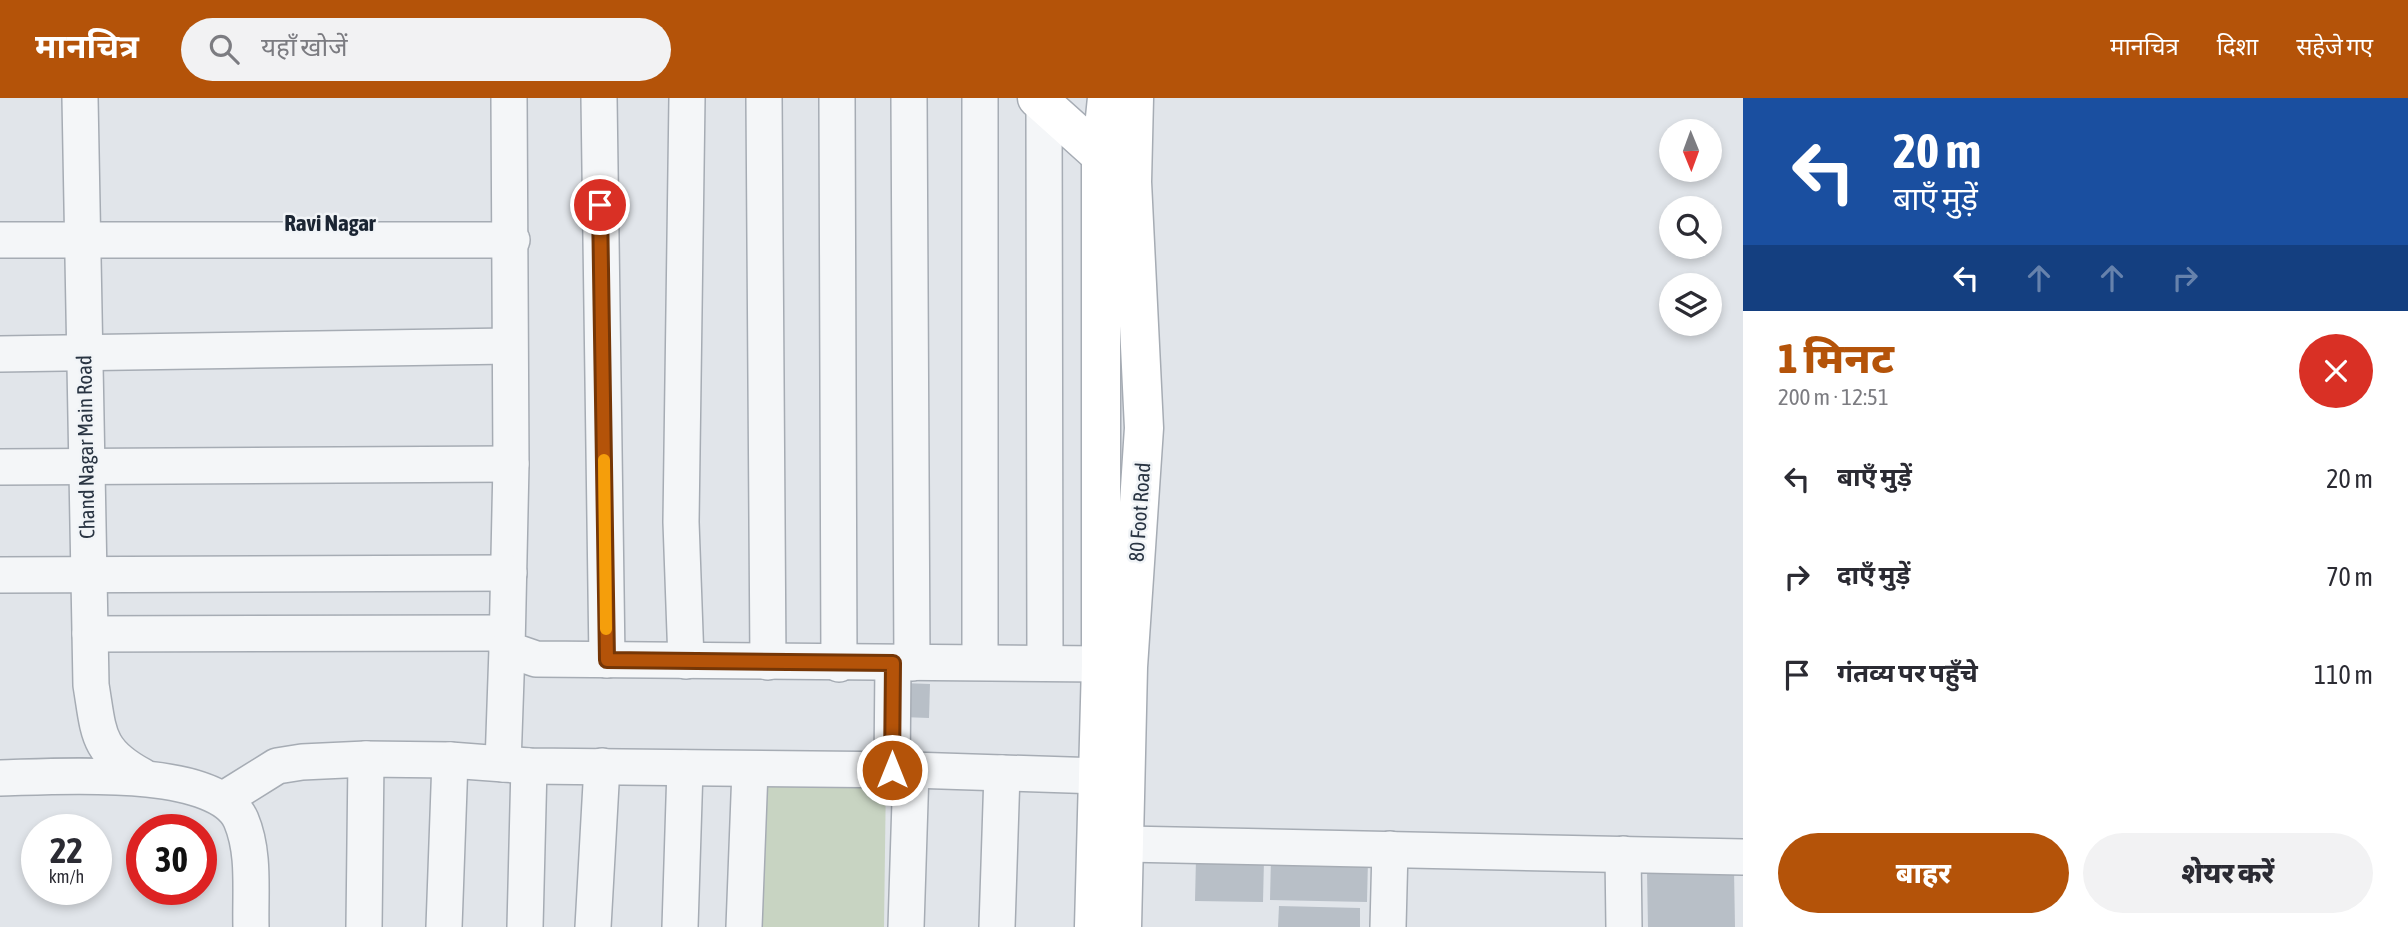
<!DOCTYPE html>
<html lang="hi">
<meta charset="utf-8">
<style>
:root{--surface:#fff;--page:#f2f2f3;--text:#2b2b33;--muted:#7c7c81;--accent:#b45309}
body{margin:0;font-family:"Asap Condensed","Noto Sans Devanagari",sans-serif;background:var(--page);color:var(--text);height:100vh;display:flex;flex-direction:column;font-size:26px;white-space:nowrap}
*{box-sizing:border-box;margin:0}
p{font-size:23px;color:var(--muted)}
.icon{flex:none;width:38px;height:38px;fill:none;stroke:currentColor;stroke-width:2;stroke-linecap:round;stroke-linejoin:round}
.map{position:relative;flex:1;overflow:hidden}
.panel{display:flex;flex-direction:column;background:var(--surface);width:665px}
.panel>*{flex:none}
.top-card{background:#1a4fa0;color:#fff;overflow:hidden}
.needle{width:46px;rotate:179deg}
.buttons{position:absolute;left:1659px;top:21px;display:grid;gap:14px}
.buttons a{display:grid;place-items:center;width:63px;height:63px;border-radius:50%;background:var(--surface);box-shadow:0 4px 10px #0003;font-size:35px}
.speed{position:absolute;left:21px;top:716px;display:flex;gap:14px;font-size:35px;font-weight:700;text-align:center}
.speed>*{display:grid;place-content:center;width:91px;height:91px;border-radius:50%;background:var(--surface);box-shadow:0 4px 10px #0003;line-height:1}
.speed small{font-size:18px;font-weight:400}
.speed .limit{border:10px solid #d22;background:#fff;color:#111}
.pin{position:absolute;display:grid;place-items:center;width:60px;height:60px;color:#fff;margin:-30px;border:4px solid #fff;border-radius:50%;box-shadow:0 2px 7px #0007}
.me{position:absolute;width:77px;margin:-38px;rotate:0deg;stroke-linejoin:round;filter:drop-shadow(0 0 5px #0008)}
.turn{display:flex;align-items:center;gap:24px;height:147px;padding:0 35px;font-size:32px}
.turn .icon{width:91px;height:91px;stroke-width:2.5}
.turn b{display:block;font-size:49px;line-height:60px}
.lanes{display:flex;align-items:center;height:66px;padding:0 35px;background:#0003;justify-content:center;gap:35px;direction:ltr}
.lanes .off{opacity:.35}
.round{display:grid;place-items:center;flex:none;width:74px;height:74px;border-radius:37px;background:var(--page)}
.head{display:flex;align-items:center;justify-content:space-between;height:119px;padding:0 35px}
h1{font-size:42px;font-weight:800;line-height:52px;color:var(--accent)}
.primary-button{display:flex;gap:14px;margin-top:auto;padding:14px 35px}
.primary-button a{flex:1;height:80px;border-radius:42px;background:var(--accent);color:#fff;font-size:28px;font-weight:800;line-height:80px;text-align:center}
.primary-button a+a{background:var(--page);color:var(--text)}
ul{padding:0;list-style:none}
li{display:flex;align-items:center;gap:21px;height:98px;padding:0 35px}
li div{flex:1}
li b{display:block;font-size:26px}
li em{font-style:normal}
header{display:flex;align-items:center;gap:42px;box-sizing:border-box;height:98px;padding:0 35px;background:var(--accent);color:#fff}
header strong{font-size:33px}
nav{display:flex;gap:38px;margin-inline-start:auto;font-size:24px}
.search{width:490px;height:63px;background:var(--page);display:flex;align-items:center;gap:18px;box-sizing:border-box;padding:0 24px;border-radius:38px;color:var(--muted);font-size:26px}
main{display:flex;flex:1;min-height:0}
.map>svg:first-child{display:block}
.green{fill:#c8d4c2}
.building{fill:#b8bfc7}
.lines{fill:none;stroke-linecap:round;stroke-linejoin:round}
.street-casing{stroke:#a6acb4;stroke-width:38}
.secondary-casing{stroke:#a6acb4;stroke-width:41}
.street{stroke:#f4f6f8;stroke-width:35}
.secondary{stroke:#fff;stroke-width:38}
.route-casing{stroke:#753606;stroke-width:18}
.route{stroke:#b45309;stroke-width:12}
.slow{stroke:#f59e0b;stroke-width:12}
.labels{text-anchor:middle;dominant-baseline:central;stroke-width:5;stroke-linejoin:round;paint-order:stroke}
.street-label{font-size:21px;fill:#293442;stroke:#f1f4f7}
.neighbourhood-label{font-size:23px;font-weight:bold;fill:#1b2533;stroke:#f1f4f7}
</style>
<header>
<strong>मानचित्र</strong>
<div class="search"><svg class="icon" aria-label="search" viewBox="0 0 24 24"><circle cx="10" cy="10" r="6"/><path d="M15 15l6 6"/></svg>यहाँ खोजें</div>
<nav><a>मानचित्र</a><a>दिशा</a><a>सहेजे गए</a></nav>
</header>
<main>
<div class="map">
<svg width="1743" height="829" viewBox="0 0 1743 829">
<rect width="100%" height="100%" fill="#e1e5ea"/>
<path class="green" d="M761,673l125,4 -2,152h-128z"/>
<g class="building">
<path d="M903,585l27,1 -1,34 -27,-1z"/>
<path d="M1271,759l97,2 -1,43 -97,-2z"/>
<path d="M1196,760l68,1 -1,43 -68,-1z"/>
<path d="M1734,772l1,57h-87l-1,-55z"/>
<path d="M1279,808l81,2v19h-82z"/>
</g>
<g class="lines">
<g class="street-casing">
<g id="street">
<path d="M80,0l11,587c8,48 5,66 51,91"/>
<path d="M509,0l2,366 -4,185 29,10 565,5"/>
<path d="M599,0l8,562"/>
<path d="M764,0l4,564"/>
<path d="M837,0l2,566"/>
<path d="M909,0l3,565"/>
<path d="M980,0v564"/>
<path d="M1044,8l1,556"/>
<path d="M0,142h512"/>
<path d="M0,256l509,-8"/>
<path d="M0,369l511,-3"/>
<path d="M0,477l509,-2"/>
<path d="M90,536l415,-1"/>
<path d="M686,563l-5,-139 6,-424"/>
<path d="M503,666l4,-115"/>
<path d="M892,672l1,-107"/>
<path d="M0,680c52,-1 217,-14 241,42 14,33 9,72 10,107"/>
<path d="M224,701l53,-33 25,-4 64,-3 84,1 79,6 382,4 189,6"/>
<path d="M1126,746l617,13"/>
<path d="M1623,756l1,73"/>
<path d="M364,829l2,-168"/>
<path d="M444,829l6,-167"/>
<path d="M525,829l4,-161"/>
<path d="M593,829l9,-161"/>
<path d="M680,829l5,-159"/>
<path d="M744,829l6,-157"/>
<path d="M906,829l5,-157"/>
<path d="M997,829l5,-154"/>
<path d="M1388,829l2,-78"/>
</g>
</g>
<g class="secondary-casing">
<g id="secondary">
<path d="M1037,0l79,71"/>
<path d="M1094,829l7,-263v-507l6,-59"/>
<path d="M1122,829l6,-260 16,-239 -12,-246 2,-84"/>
</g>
</g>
<use href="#street" class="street"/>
<use href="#secondary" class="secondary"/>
</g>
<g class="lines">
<g class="route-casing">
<path id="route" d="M600,107l7,455 286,3 -1,107"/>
</g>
<use href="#route" class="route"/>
<path class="slow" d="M604,362l2,169"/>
</g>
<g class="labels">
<g class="street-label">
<text transform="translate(85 349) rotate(-91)">Chand Nagar Main Road</text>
<text transform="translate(1139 414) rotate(-86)">80 Foot Road</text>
</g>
<g class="neighbourhood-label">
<text x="330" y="125">Ravi Nagar</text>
</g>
</g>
</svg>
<div class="buttons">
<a><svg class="needle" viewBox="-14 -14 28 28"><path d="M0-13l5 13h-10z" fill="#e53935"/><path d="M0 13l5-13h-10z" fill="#7c7c81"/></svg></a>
<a><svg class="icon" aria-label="search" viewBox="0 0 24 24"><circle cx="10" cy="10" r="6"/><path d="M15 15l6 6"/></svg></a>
<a><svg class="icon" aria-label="layers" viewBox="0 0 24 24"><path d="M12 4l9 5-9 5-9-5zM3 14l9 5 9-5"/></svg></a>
</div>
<div class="speed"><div>22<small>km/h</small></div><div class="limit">30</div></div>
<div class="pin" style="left:600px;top:107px;background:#d93025"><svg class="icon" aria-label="arrive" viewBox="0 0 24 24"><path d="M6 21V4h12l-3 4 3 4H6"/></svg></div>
<svg class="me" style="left:892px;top:672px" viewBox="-20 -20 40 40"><circle r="17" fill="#b45309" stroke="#fff" stroke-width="3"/><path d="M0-11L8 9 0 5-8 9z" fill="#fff"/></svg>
</div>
<section class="panel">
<div class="top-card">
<div class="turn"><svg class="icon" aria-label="left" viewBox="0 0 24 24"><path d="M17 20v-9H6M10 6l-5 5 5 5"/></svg><div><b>20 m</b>बाएँ मुड़ें</div></div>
<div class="lanes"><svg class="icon" aria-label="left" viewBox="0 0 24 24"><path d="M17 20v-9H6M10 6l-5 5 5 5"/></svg><svg class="icon off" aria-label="ahead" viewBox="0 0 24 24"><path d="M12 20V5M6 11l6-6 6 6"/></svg><svg class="icon off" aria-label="ahead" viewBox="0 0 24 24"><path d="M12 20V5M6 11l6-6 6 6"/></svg><svg class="icon off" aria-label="right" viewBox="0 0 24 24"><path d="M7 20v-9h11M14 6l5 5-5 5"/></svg></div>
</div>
<div class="head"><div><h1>1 मिनट</h1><p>200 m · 12:51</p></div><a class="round" style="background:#d93025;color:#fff"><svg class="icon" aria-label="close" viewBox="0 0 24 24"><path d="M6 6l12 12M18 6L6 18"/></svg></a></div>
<ul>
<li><svg class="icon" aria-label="left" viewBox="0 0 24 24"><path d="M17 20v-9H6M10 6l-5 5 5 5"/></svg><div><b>बाएँ मुड़ें</b></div><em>20 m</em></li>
<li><svg class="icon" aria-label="right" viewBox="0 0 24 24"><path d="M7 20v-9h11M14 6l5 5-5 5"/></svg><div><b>दाएँ मुड़ें</b></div><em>70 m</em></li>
<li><svg class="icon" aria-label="arrive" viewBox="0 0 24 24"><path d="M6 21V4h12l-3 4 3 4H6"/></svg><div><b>गंतव्य पर पहुँचे</b></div><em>110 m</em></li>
</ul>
<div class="primary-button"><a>बाहर</a><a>शेयर करें</a></div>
</section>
</main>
